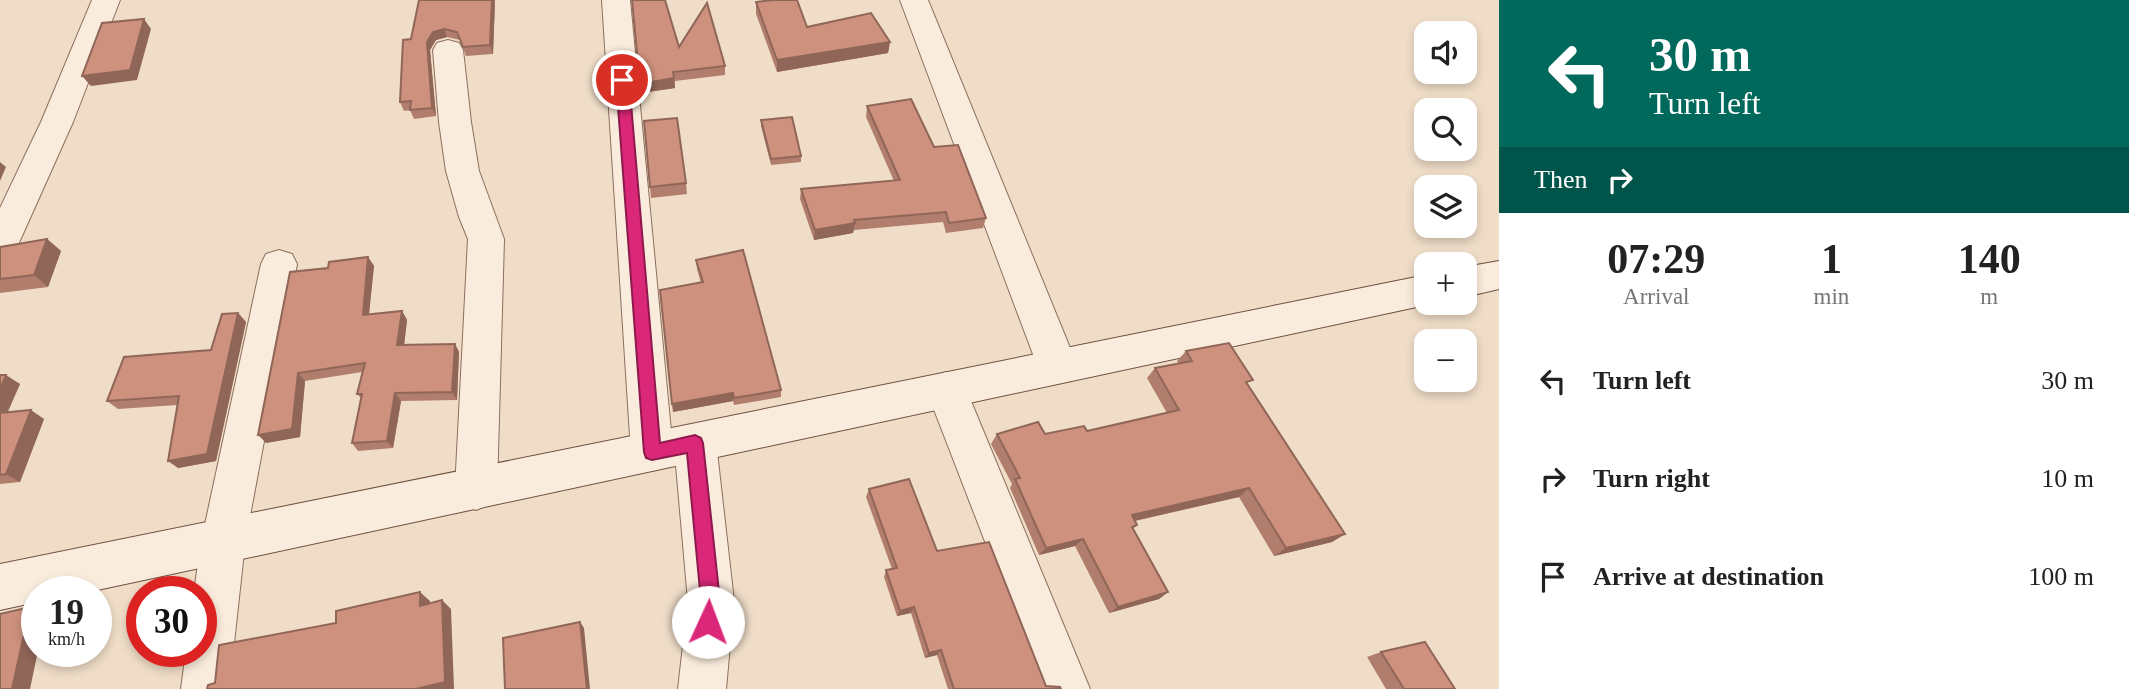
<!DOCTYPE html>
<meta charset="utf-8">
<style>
:root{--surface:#fff;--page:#f2f2f2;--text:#222;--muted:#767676}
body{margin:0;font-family:"Times New Roman",serif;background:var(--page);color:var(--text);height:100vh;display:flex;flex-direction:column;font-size:26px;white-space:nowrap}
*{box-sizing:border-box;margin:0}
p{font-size:23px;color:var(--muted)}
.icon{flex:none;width:38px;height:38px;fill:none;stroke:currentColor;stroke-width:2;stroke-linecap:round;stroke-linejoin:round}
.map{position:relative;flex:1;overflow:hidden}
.sheet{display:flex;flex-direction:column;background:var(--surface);width:630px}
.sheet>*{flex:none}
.banner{background:#00695c;color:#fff;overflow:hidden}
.fabs{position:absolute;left:1414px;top:21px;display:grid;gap:14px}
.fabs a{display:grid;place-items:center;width:63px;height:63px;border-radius:14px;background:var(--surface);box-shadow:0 4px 10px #0003;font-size:35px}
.speed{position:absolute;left:21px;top:576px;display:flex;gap:14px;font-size:35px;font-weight:700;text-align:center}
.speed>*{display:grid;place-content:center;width:91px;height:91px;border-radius:50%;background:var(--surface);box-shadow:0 4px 10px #0003;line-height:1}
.speed small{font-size:18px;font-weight:400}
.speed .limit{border:10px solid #d22;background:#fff;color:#111}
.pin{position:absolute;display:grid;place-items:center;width:60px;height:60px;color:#fff;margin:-30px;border:4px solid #fff;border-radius:50%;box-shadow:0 2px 7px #0007}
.me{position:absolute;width:77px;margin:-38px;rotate:2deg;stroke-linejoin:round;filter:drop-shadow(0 0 5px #0008)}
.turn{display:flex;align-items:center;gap:24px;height:147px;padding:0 35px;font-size:32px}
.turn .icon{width:91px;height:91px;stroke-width:2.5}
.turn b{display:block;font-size:49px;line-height:60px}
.then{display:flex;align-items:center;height:66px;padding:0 35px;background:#0003;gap:14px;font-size:26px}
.eta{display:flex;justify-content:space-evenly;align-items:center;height:119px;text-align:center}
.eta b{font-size:42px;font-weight:700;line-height:49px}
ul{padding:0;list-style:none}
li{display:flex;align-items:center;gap:21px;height:98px;padding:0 35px}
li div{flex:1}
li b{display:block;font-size:26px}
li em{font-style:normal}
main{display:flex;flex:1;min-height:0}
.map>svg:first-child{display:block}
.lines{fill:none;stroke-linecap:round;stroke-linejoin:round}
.street-casing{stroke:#8c6e5c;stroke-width:2}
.secondary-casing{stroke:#6e4f3f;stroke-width:2}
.street{fill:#faecdc;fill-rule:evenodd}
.secondary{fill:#faecdc;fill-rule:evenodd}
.wall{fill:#b17d6c}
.shaded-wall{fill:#906658}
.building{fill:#ce917d;stroke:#906658;stroke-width:2}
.route{fill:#db2777;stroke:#8e194d;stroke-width:2}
</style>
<main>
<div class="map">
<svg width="1499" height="689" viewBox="0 0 1499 689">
<rect width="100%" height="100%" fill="#f0ddc8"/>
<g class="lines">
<g class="street-casing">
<g id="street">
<path d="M92,0h28l-47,122 -55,123 -5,10 -13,4v-51l41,-86z"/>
<path d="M602,0h28l43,452 -6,13 -15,6 -15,-6 -6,-13z"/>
<path d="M900,0h28l149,365 -6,12 -14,5 -14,-5 -6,-12z"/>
<path d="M448,40l11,3 4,7 8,72 8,49 25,68 -7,251 -6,14 -15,6 -15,-6 -6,-14 13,-251 -9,-22 -13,-46 -7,-49 -6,-72 4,-7z"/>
<path d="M279,250l13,4 5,10 -52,279 -16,146h-48l5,-38h15v-59h-7l7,-49 60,-279 5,-10z"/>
<path d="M946,372l14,5 6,12 124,300h-48l-116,-300 6,-12z"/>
<path d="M695,424l15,6 6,13 18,158 -8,88h-48l10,-88 -14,-158 6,-13z"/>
</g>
</g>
<g class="secondary-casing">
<g id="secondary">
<path d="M1499,261v28l-34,8v-30z"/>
<path d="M1426,275v28h6l-6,2 -1338,287h-51v10l-37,8v-46z"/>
</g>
</g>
<use href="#street" class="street"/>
<use href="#secondary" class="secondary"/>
</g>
<g class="wall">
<path d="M495,0l-2,54 -27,2 -6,-16 -13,-3 -11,3 -6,10 6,66 -22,3 -4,-9 -6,1 -4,-9 11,-63z"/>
<path d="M756,2l51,25 83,15 -2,11 -111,19 -21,-58z"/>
<path d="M679,47l46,19v9l-50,6v7l-34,5z"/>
<path d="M867,106l67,41 52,71 -3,10 -37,5 -3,-11 -89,8 -1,3 -39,7 -14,-41 1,-10 93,-8 -28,-64z"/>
<path d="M761,120l40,36v6l-30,3 -10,-39z"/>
<path d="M686,183l1,11 -36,4 -1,-11z"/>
<path d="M47,239l14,12 -13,36 -48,6v-46z"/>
<path d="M368,257l6,9 -5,48 33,-3 5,9 -3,25 51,-1 4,8 -2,48 -56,1 -8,47 -35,3 -6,-8 9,-45 -4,-4 5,-22 -57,9 -5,56 -34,6 62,-175z"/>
<path d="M696,260l85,130v7l-47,8 -1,-4 -60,11 28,-129 -4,-14z"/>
<path d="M238,313l8,9 -30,139 -38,7 -1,-63 -59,4 -11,-8 104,-51z"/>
<path d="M1186,351l62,34 97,149 -13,8 -58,14 -35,-59 -104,24 2,4 -4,4 35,63 -9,7 -50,14 -34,-67 -36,9 -29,-67 2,-4 -21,-40 6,-10h48l42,-3 80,-18 -20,-35 8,-10 24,-4 -2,-3z"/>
<path d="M0,375l20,9 -13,28 37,7 -24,63 -20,2z"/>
<path d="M869,489l68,62 109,135 15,3h-113l-11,-34 -12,3 -14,-45 -14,3 -13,-39 2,-7 6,-1 -26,-72z"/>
<path d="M1381,652l74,37h-69l-19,-32z"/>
</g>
<g class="shaded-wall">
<path d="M492,0h3l-2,54 -3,-9z"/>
<path d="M144,19l7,10 -14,51 -46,6 -9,-10z"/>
<path d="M444,29l3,8 -11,3 -6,10 6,66 -4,-8 -5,-66 6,-10z"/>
<path d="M890,42l-2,11 -111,19v-12z"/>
<path d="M674,78l1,10 -34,5 -1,-9z"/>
<path d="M0,162l6,5 -6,14z"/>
<path d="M855,223l-2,10 -39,7 1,-10z"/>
<path d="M47,239l14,12 -13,36 -14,-12z"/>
<path d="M368,257l6,9 -6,57 -5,-8z"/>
<path d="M402,311l5,9 -4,34 -6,-9z"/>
<path d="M238,313l8,9 -30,139 -38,7 -10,-7z"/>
<path d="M455,344l4,8 -2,48 -5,-8z"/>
<path d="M298,373l7,8 -5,56 -34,6 -8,-8z"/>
<path d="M6,375l14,9 -17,39 -3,-2v-32z"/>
<path d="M395,393l6,8 -8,47 -6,-7z"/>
<path d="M733,393v8l-60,11 -1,-8z"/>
<path d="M31,410l13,9 -24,63 -14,-8z"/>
<path d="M1249,488l-10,9 -115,26 8,-8z"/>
<path d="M1345,534l-13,8 -58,14 12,-8z"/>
<path d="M1083,539l-8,7 -36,9 7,-7z"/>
<path d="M420,592l10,9v13l-10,-8z"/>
<path d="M1168,592l-9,7 -50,14 9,-6z"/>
<path d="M442,600l9,9 3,80h-38z"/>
<path d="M30,607l7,3v41h1l-8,38h-18z"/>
<path d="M914,607l-3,6 -14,3 3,-5z"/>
<path d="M580,622l4,6 6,61h-3z"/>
<path d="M941,650l-4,5 -12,3 4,-5z"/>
</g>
<g class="building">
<path d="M419,0h73l-2,45 -27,2 -6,-15 -13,-3 -11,3 -6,10 5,66 -22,2 1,-9 -11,1 3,-62 8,-1z"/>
<path d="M632,0h33l14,47 28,-44 18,63 -52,6 1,6 -34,6z"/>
<path d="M774,0h23l10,27 64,-14 19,29 -113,18 -21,-58z"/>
<path d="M144,19l-14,51 -48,6 20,-53z"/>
<path d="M911,99l23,48 24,-2 28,73 -37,5 -3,-11 -92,8 1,3 -40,7 -14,-41 99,-9 -33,-74z"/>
<path d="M792,117l9,39 -30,3 -10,-39z"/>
<path d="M677,118l9,65 -36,4 -6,-66z"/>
<path d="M47,239l-13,36 -34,4v-32z"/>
<path d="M743,250l38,140 -47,8 -1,-5 -61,11 -12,-114 43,-8 -7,-22z"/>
<path d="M368,257l-5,58 39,-4 -5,34 58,-1 -3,48 -57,1 -8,48 -35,2 10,-49h-5l8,-31 -67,10 -6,56 -34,6 32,-163 38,-4 1,-6z"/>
<path d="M238,313l-31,141 -39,7 11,-65 -72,5 17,-44 87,-7 11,-36z"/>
<path d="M1229,343l24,37 -7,2 99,152 -59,14 -37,-60 -117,27 5,10 -5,2 36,65 -50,15 -35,-68 -37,9 -31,-69 5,-1 -23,-44 41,-12 7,12 39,-8 3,5 92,-21 -24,-42 37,-7 -6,-10z"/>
<path d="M0,375h6l-6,14z"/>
<path d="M31,410l-25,64 -6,1v-62z"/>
<path d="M909,479l28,72 52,-9 57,144 14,1 1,2h-107l-13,-39 -12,3 -15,-46 -14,4 -14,-41 11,-2 -28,-79z"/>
<path d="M420,592v14l22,-6 3,82 -29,7h-209l1,-4 7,-2 4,-38 117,-22v-12z"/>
<path d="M30,607l-18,82h-12v-75z"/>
<path d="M580,622l7,67h-82l-2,-51z"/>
<path d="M1425,642l30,47h-51l-23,-37z"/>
</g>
<path class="route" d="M622,76l7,4 31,363 35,-8 6,3 2,5 17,158 -5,28 -7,2 -7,-2 -2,-7 2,-21 -14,-148 -35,7 -6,-2 -2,-6 -28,-372z"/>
</svg>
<div class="fabs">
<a><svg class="icon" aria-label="sound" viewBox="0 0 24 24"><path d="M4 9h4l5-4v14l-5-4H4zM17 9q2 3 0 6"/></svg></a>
<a><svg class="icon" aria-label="search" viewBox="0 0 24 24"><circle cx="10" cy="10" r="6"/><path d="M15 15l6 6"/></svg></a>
<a><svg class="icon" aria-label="layers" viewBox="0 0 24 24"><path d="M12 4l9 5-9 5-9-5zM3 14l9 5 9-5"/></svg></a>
<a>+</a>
<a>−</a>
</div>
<div class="speed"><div>19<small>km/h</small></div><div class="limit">30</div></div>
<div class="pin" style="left:622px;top:80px;background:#d93025"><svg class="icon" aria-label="arrive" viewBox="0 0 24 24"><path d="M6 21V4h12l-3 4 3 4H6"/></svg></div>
<svg class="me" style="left:708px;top:622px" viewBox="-20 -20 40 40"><circle r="19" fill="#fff"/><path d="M0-13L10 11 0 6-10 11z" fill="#db2777"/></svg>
</div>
<section class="sheet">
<div class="banner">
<div class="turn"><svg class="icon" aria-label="left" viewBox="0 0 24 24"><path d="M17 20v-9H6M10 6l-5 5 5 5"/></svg><div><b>30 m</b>Turn left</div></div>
<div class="then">Then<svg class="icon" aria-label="right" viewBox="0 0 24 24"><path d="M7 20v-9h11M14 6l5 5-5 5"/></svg></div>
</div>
<div class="eta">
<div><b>07:29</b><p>Arrival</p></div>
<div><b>1</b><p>min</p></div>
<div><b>140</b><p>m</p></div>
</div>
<ul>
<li><svg class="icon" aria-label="left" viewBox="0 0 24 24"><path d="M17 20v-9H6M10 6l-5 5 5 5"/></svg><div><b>Turn left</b></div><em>30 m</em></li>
<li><svg class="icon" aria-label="right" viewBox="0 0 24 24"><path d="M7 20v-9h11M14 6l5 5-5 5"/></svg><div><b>Turn right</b></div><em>10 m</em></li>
<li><svg class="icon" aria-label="arrive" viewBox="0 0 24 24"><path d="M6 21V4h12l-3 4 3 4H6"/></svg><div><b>Arrive at destination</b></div><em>100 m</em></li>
</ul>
</section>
</main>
